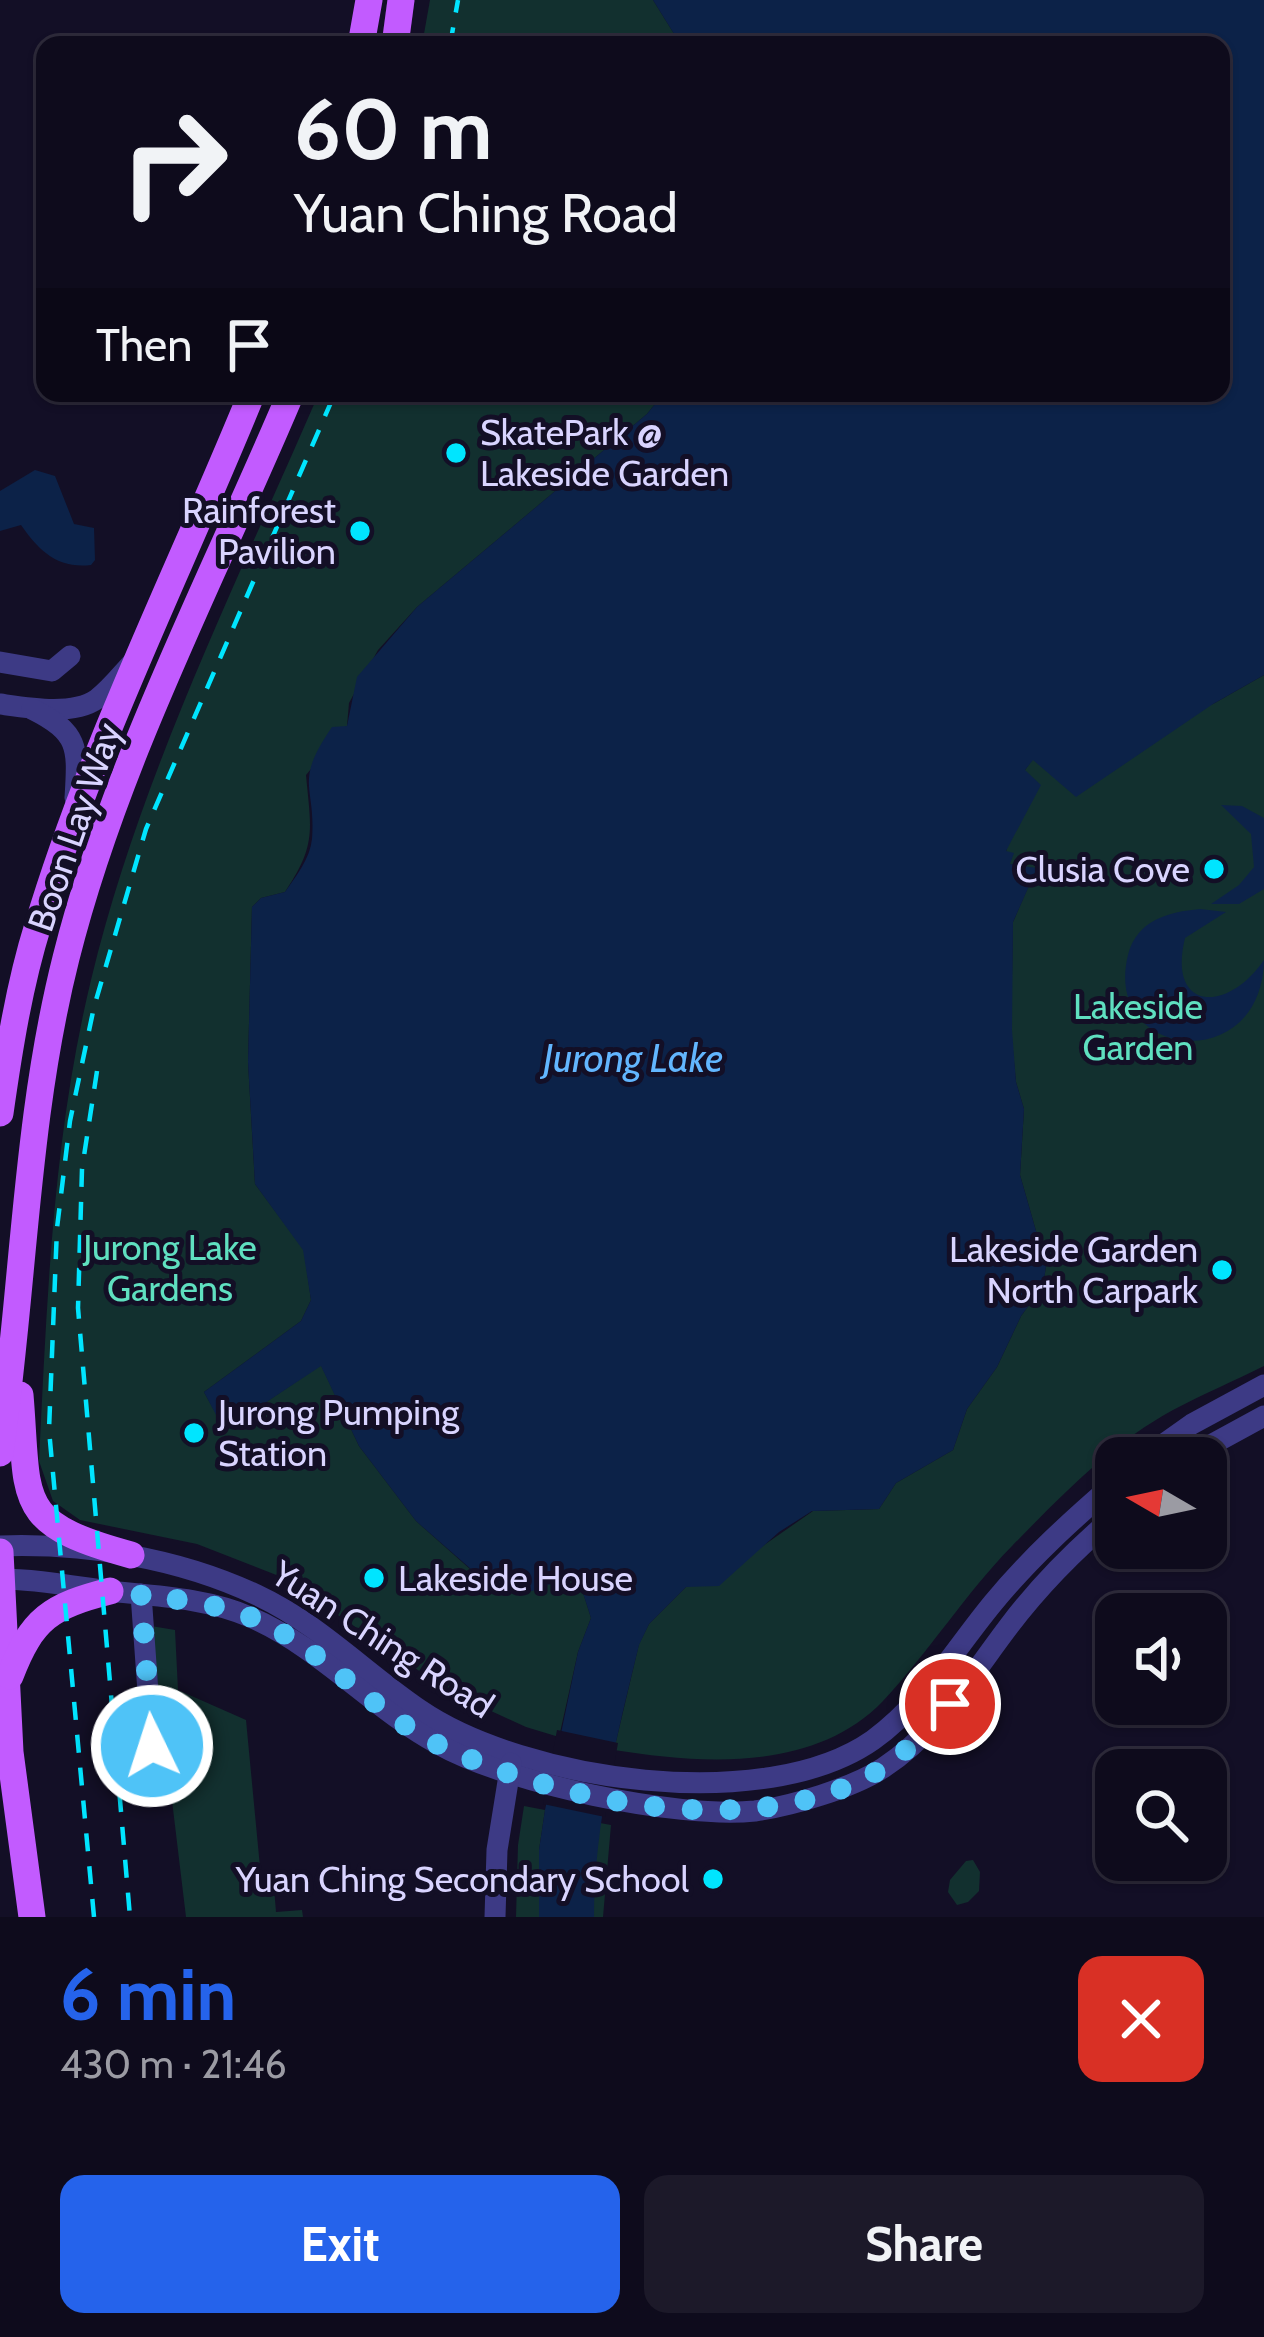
<!DOCTYPE html>
<meta charset="utf-8">
<style>
:root{--surface:#0e0b1c;--page:#1c1929;--text:#f1f3f6;--muted:#9b9ba3;--line:#2e2b3b;--accent:#2563eb}
body{margin:0;font-family:Cabin,sans-serif;background:var(--page);color:var(--text);height:100vh;display:flex;flex-direction:column;font-size:45px;white-space:nowrap}
*{box-sizing:border-box;margin:0}
p{font-size:39px;color:var(--muted)}
.icon{flex:none;width:66px;height:66px;fill:none;stroke:currentColor;stroke-width:2;stroke-linecap:round;stroke-linejoin:round}
.map{position:relative;height:1917px;overflow:hidden}
.details{display:flex;flex-direction:column;background:var(--surface);flex:1}
.details>*{flex:none}
.banner{position:absolute;left:36px;top:36px;width:1194px;height:366px;border-radius:24px;box-shadow:0 3px 9px #0004,0 0 0 3px var(--line);background:#0e0b1c;color:var(--text);overflow:hidden}
.needle{width:78px;rotate:279deg}
.controls{position:absolute;left:1095px;top:1437px;display:grid;gap:24px}
.controls a{display:grid;place-items:center;width:132px;height:132px;border-radius:24px;background:var(--surface);box-shadow:0 3px 9px #0004,0 0 0 3px var(--line);font-size:60px}
.pin{position:absolute;display:grid;place-items:center;width:102px;height:102px;color:#fff;margin:-51px;border:6px solid #fff;border-radius:50%;box-shadow:0 3px 12px #0007}
.me{position:absolute;width:132px;margin:-66px;rotate:356deg;stroke-linejoin:round;filter:drop-shadow(0 0 9px #0008)}
.turn{display:flex;align-items:center;gap:42px;height:252px;padding:0 60px;font-size:54px}
.turn .icon{width:156px;height:156px;stroke-width:2.5}
.turn b{display:block;font-size:84px;line-height:102px}
.then{display:flex;align-items:center;height:114px;padding:0 60px;background:#0003;gap:24px;font-size:45px}
.round{display:grid;place-items:center;flex:none;width:126px;height:126px;border-radius:24px;background:var(--page)}
.head{display:flex;align-items:center;justify-content:space-between;height:204px;padding:0 60px}
h1{font-size:72px;font-weight:800;line-height:90px;color:var(--accent)}
.action{display:flex;gap:24px;margin-top:auto;padding:24px 60px}
.action a{flex:1;height:138px;border-radius:24px;background:var(--accent);color:#fff;font-size:48px;font-weight:800;line-height:138px;text-align:center}
.action a+a{background:var(--page);color:var(--text)}
.map>svg:first-child{display:block}
.green{fill:#12302f}
.water{fill:#0c2248}
.pier{fill:#130f26}
.lines{fill:none;stroke-linecap:round;stroke-linejoin:round}
.minor{stroke:#3d3a85;stroke-width:21}
.major{stroke:#c25bff;stroke-width:27}
.rail{stroke:#00e5ff;stroke-width:4.5;stroke-dasharray:18 15;stroke-linecap:butt}
.route{stroke:#4fc3f7;stroke-width:21;stroke-dasharray:0 37.8}
.poi-dot{fill:#00e5ff;stroke:#130f26;stroke-width:4.5}
.labels{text-anchor:middle;dominant-baseline:central;stroke-width:10;stroke-linejoin:round;paint-order:stroke}
.poi-label{font-size:36px;fill:#d9d4ff;stroke:#130f26;text-anchor:end}
.street-label{font-size:36px;fill:#d9d4ff;stroke:#130f26}
.park-label{font-size:36px;fill:#5fe0c0;stroke:#130f26}
.water-label{font-size:39px;font-style:italic;fill:#62b6ff;stroke:#130f26}
</style>
<div class="map">
<svg width="1264" height="1917" viewBox="0 0 1264 1917">
<rect width="100%" height="100%" fill="#130f26"/>
<g class="green">
<path d="M430,0h223l28,45h-259z"/>
<path d="M319,393h345l-17,21 -230,193 -39,43 -29,53 -2,23 -41,49c5,55 11,69 -21,117l-24,6 -9,9 -4,155 7,122 49,66 7,50 -10,21 -97,71 21,38 96,-65 38,81 57,75 63,56 98,-4 14,45 -13,34 -19,85 -33,-10 -76,-35 -166,-114 -87,-34 -117,-24 -27,-19 -14,-40c8,-162 14,-324 52,-481 49,-204 145,-395 228,-587z"/>
<path d="M1264,675v691c-30,15 -61,28 -91,44 -61,33 -113,87 -161,136 -47,48 -83,106 -129,155 -68,71 -181,63 -269,49l25,-106 10,-20 37,-37 71,-37 56,-39 66,-2 17,-26 57,-33 14,-41 30,-42 24,-51 22,-30 3,-20 -26,-91 4,-66 -8,-27 -5,-52 2,-108 23,-53 -27,-5 -3,-12 19,-82 7,-10 181,-56z"/>
<path d="M151,1626l24,4 3,60 68,30 16,168h12l2,24 26,-2 1,7h-117z"/>
<path d="M524,1806l21,4 -6,40v67h-23l2,-72z"/>
<path d="M600,1823l11,2 -8,92h-9v-61z"/>
<path d="M973,1860l7,12 -1,19 -11,11 -11,3 -9,-13 2,-12 16,-19z"/>
</g>
<g class="water">
<path d="M653,0h611v675l-51,29 -137,93 -43,-37 -8,10 16,15 -35,66 8,2 -4,11 27,4 -24,54 -1,108 4,52 8,27 -4,66 26,91 -3,20 -22,30 -24,51 -30,42 -14,41 -57,33 -17,26 -67,2 -33,21 -60,54 -33,1 -37,37 -10,21c-22,90 -45,179 -45,272h-55v-67l6,-40 33,-158 13,-34 -14,-44 -45,17 -52,-14 -64,-56 -57,-75 -38,-80 -97,64 -20,-38 97,-71 10,-21 -8,-50 -48,-66 -7,-122 4,-155 9,-9 24,-6c11,-16 25,-33 27,-53 4,-55 -19,-55 20,-112l15,-1 10,-49 60,-70 230,-193 17,-21h557v-348h-540z"/>
<path d="M35,470l20,6 19,48 20,4 1,32 -4,5c-33,4 -52,-14 -70,-40l-21,6v-40z"/>
<path d="M1221,805l21,1 22,12v71l-25,15h-28l28,-19 15,-18 -3,-33z"/>
<path d="M1200,909l26,3 -41,26c-18,73 42,76 79,22 -2,117 -162,100 -136,-5 9,-35 40,-43 72,-46z"/>
</g>
<path class="pier" d="M557,1730l61,13 -13,74 -62,-13z"/>
<g class="lines">
<g class="minor">
<path d="M0,662l52,9 18,-15"/>
<path d="M0,704c28,4 73,12 97,-5 13,-10 24,-24 35,-36"/>
<path d="M32,709c48,24 46,39 43,89"/>
<path d="M1144,1458l48,-34 72,-39"/>
<path d="M1187,1458l77,-42"/>
<path d="M0,1546c87,-3 178,12 257,49 62,29 107,77 163,115 104,71 345,106 453,30 50,-36 82,-91 120,-137 37,-45 79,-83 123,-121"/>
<path d="M0,1579c36,0 72,7 108,12 47,5 99,7 142,26 70,30 122,91 188,127 69,39 238,75 317,67 37,-5 97,-23 128,-43 54,-35 88,-92 126,-142 31,-41 68,-78 107,-111"/>
<path d="M141,1594l14,196"/>
<path d="M495,1917l2,-67 14,-87"/>
</g>
<g class="major">
<path d="M361,45l8,-45"/>
<path d="M395,45l6,-45"/>
<path d="M0,1113c9,-63 19,-127 38,-188 55,-183 142,-355 214,-532"/>
<path d="M20,1395c9,107 -7,128 111,160"/>
<path d="M0,1453c24,-165 25,-333 66,-495 49,-195 147,-380 225,-565"/>
<path d="M0,1552l10,200 22,165"/>
<path d="M10,1676c22,-58 41,-70 100,-85"/>
</g>
<g class="rail">
<path d="M450,45l8,-45"/>
<path d="M97,1071l-15,98 -4,139 52,609"/>
<path d="M94,1917l-45,-487 8,-202 13,-107 24,-114 52,-178 189,-436"/>
</g>
</g>
<g class="lines">
<path class="route" d="M152,1746l-11,-152c36,6 73,9 107,22 74,29 125,99 197,132 118,54 304,93 424,28 32,-18 58,-44 81,-72"/>
</g>
<g class="poi-dot">
<circle cx="456" cy="453" r="12"/>
<circle cx="360" cy="531" r="12"/>
<circle cx="1214" cy="869" r="12"/>
<circle cx="1222" cy="1270" r="12"/>
<circle cx="194" cy="1433" r="12"/>
<circle cx="374" cy="1578" r="12"/>
<circle cx="713" cy="1879" r="12"/>
</g>
<g class="labels">
<g class="poi-label">
<text x="480" y="432" text-anchor="start">SkatePark @<tspan x="480" dy="41">Lakeside Garden</tspan></text>
<text x="336" y="510">Rainforest<tspan x="336" dy="41">Pavilion</tspan></text>
<text x="1190" y="869">Clusia Cove</text>
<text x="1198" y="1249">Lakeside Garden<tspan x="1198" dy="41">North Carpark</tspan></text>
<text x="218" y="1412" text-anchor="start">Jurong Pumping<tspan x="218" dy="41">Station</tspan></text>
<text x="398" y="1578" text-anchor="start">Lakeside House</text>
<text x="689" y="1879">Yuan Ching Secondary School</text>
</g>
<g class="street-label">
<text transform="translate(74 827) rotate(-71)">Boon Lay Way</text>
<text transform="translate(383 1639) rotate(33)">Yuan Ching Road</text>
</g>
<g class="park-label">
<text x="1138" y="1006">Lakeside<tspan x="1138" dy="41">Garden</tspan></text>
<text x="170" y="1247">Jurong Lake<tspan x="170" dy="41">Gardens</tspan></text>
</g>
<g class="water-label">
<text x="633" y="1058">Jurong Lake</text>
</g>
</g>
</svg>
<div class="controls">
<a><svg class="needle" viewBox="-14 -14 28 28"><path d="M0-13l5 13h-10z" fill="#e53935"/><path d="M0 13l5-13h-10z" fill="#9b9ba3"/></svg></a>
<a><svg class="icon" aria-label="sound" viewBox="0 0 24 24"><path d="M4 9h4l5-4v14l-5-4H4zM17 9q2 3 0 6"/></svg></a>
<a><svg class="icon" aria-label="search" viewBox="0 0 24 24"><circle cx="10" cy="10" r="6"/><path d="M15 15l6 6"/></svg></a>
</div>
<div class="pin" style="left:950px;top:1704px;background:#d93025"><svg class="icon" aria-label="arrive" viewBox="0 0 24 24"><path d="M6 21V4h12l-3 4 3 4H6"/></svg></div>
<svg class="me" style="left:152px;top:1746px" viewBox="-20 -20 40 40"><circle r="17" fill="#4fc3f7" stroke="#fff" stroke-width="3"/><path d="M0-11L8 9 0 5-8 9z" fill="#fff"/></svg>
<div class="banner">
<div class="turn"><svg class="icon" aria-label="right" viewBox="0 0 24 24"><path d="M7 20v-9h11M14 6l5 5-5 5"/></svg><div><b>60 m</b>Yuan Ching Road</div></div>
<div class="then">Then<svg class="icon" aria-label="arrive" viewBox="0 0 24 24"><path d="M6 21V4h12l-3 4 3 4H6"/></svg></div>
</div>
</div>
<section class="details">
<div class="head"><div><h1>6 min</h1><p>430 m · 21:46</p></div><a class="round" style="background:#d93025;color:#fff"><svg class="icon" aria-label="close" viewBox="0 0 24 24"><path d="M6 6l12 12M18 6L6 18"/></svg></a></div>
<div class="action"><a>Exit</a><a>Share</a></div>
</section>
